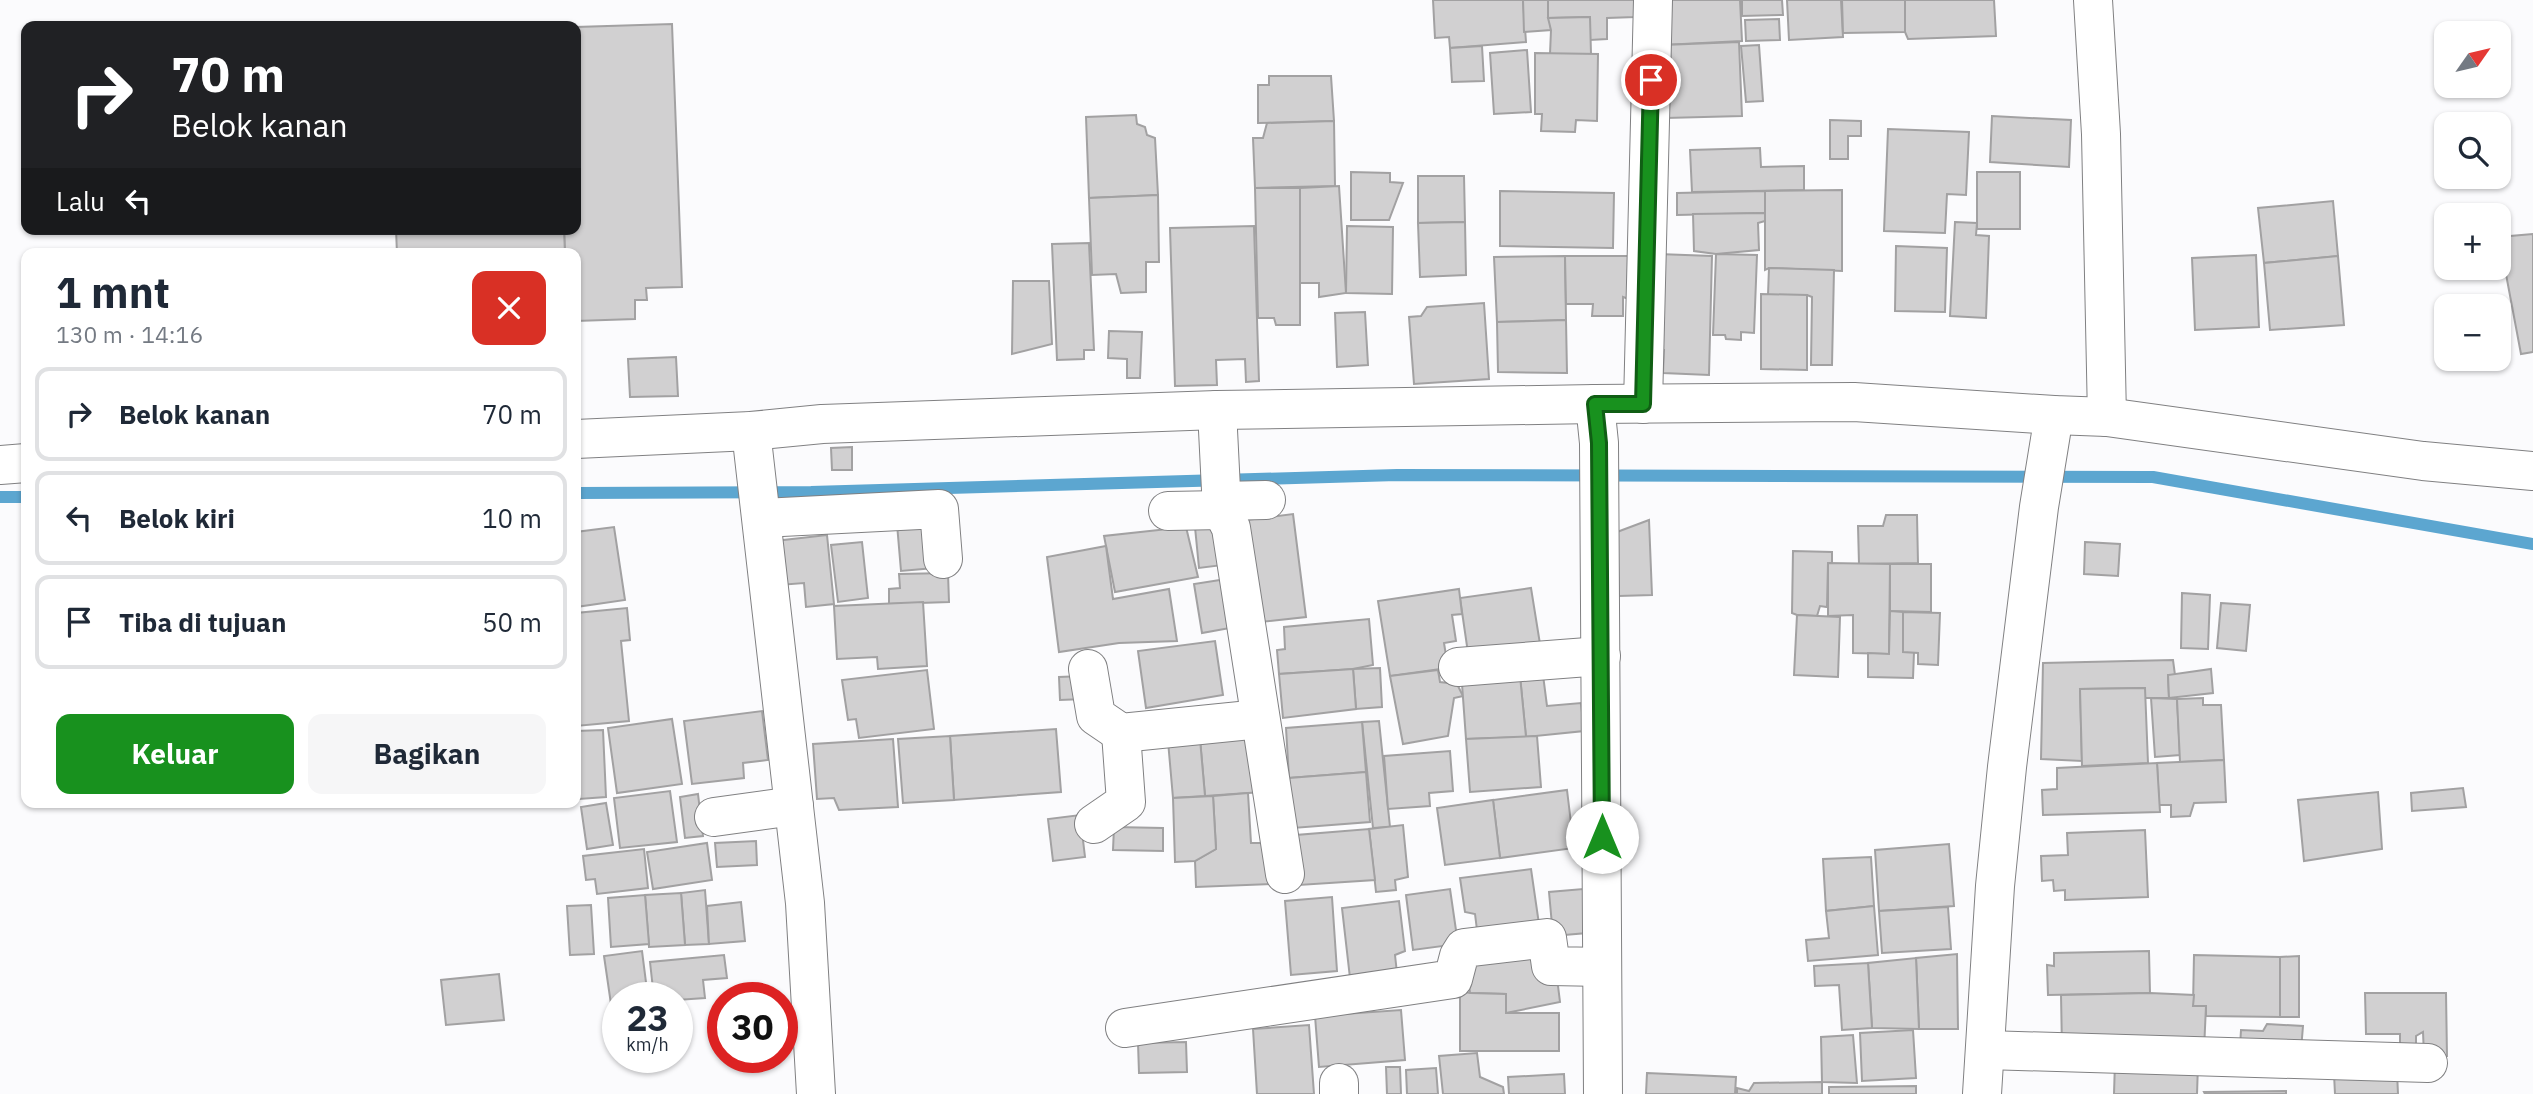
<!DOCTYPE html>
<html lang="id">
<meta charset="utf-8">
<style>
:root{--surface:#fff;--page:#f6f6f7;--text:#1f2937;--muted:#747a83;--line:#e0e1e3;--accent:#18911e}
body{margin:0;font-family:"IBM Plex Sans",sans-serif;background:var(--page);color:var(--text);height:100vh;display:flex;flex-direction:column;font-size:26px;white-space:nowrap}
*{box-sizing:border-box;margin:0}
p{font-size:23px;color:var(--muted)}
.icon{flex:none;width:38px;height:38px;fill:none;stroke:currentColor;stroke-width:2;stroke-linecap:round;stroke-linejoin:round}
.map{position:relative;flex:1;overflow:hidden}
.details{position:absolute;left:21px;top:248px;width:560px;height:560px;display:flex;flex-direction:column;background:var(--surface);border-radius:14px;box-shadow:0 2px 5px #0004}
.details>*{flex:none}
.banner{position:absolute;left:21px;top:21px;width:560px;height:214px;border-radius:14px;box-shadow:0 2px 5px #0004;background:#202124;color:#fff;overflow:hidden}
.needle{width:46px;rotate:56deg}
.tools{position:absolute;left:2434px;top:21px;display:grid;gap:14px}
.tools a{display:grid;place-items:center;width:77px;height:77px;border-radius:14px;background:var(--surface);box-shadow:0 2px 5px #0004;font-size:35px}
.speed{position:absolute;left:602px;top:982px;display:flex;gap:14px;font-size:35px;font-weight:700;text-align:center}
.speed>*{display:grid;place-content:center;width:91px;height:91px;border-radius:50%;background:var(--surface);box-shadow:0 2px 5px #0004;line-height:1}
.speed small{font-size:18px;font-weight:400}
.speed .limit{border:10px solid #d22;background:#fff;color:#111}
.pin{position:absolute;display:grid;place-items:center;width:60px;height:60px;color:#fff;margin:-30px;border:4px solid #fff;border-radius:50%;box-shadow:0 2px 7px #0007}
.me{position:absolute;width:77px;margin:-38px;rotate:0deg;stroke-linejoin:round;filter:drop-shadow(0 0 5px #0008)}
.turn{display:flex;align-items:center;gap:24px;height:147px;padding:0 35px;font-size:32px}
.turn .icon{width:91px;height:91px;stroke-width:2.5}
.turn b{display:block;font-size:49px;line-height:60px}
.then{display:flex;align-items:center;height:66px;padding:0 35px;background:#0003;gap:14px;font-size:26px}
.round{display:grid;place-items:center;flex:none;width:74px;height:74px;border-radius:14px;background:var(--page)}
.summary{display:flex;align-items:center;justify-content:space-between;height:119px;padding:0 35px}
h1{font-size:42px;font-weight:700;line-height:52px}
.button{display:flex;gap:14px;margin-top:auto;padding:14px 35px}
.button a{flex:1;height:80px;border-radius:14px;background:var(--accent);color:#fff;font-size:28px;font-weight:700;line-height:80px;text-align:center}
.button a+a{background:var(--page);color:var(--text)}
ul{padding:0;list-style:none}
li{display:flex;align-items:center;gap:21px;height:94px;margin:0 14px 10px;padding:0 21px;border:4px solid var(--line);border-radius:14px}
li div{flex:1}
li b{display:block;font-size:26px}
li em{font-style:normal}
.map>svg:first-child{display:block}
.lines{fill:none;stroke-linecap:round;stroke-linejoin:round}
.stream{stroke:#5ca6d0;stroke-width:12}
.building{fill:#d1d0d1;stroke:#a2a1a2;stroke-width:2}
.street-casing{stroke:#808082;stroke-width:40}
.secondary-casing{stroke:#808082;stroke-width:40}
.street{stroke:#fff;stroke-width:38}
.secondary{stroke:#fff;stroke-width:38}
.route-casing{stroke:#105e14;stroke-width:18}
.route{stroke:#18911e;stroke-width:12}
</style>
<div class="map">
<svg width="2533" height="1094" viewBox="0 0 2533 1094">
<rect width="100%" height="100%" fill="#fbfbfd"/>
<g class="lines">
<g class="stream">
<path d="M576,493l235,-1 586,-17 756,2 380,67"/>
<path d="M0,497h26"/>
</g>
</g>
<g class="building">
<path d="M1433,0h90l3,42 -76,6 -1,-11 -14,1z"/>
<path d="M1523,0h25l3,30 -27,2z"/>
<path d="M1548,0h86l1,17 -28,1v21l-17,1v-23l-42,1z"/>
<path d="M1666,0h74l2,41 -79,4z"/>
<path d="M1742,0h40l1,15 -41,1z"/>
<path d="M1787,0h54l2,37 -54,3z"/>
<path d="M1842,0h63v32l-62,1z"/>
<path d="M1905,0h89l2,36 -88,3 -3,-7z"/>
<path d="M1590,17l1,37h-41l1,-24 -3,-12z"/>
<path d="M1779,19l1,21 -34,1 -1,-21z"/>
<path d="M672,24l10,263 -36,1 1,12h-12v19l-59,2v-67h-11l-1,-25h12v-202z"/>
<path d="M1739,42l3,74 -76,2 -3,-73z"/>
<path d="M1759,45l4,56 -17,1 -5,-56z"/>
<path d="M1482,46l2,35 -32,1 -2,-34z"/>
<path d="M1527,50l4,62 -37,2 -4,-61z"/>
<path d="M1535,53l63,1 -1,67 -21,-1 -1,12 -34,-1 1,-17h-7z"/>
<path d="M1269,76h62l3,45 -76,2v-38h11z"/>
<path d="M1136,115l1,9 8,3 2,8 8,3 3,57 -69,3 -3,-81z"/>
<path d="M1992,116l79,4 -2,47 -79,-5z"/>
<path d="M1830,120l31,1v15h-13v23h-18z"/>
<path d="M1334,121l1,65 -80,2 -2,-50h10l4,-15z"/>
<path d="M1888,129l81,3 -3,63 -19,-1 -2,39 -61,-2z"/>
<path d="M1760,148l1,19 43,-1v24l-112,2 -2,-42z"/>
<path d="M1351,172l39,1v9l13,1 -14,37h-38z"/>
<rect x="1977" y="172" width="43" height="57"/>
<path d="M1418,176h46l1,46 -47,1z"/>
<path d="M1339,186l7,107 -27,4v-14h-19v-95z"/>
<path d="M1255,188h45v137h-24l-2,-7h-16z"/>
<path d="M1842,190v81l-73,-3 -4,2v-79z"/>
<path d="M1500,191l114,2 -1,55 -113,-2z"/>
<path d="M1765,191v22l-88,2v-22z"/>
<path d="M1158,195l1,67h-13v30l-25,1 -5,-19 -24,1 -3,-77z"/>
<path d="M2333,201l5,55 -74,7 -6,-55z"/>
<path d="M1765,213v8l-7,2 1,27 -43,4 -22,-3 -1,-37z"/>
<path d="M1465,222l1,53 -46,2 -2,-54z"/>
<path d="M1955,222l22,1 -1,12 13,1 -3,82 -36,-2z"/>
<path d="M1254,226l5,155 -13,1 -1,-23 -29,1 1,25 -42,1 -5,-158z"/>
<path d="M1347,226l46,1 -1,67 -46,-1z"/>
<path d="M396,229h168l1,25h-168z"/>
<path d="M2533,234v118l-12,2 -22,-117z"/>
<path d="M1089,243l5,107h-10v9l-27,1 -5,-116z"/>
<path d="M1896,246l51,2 -2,64 -50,-1z"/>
<path d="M1658,254l54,2 -3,119 -46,-2 1,-23h-8z"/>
<path d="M1716,254l41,1 -3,78 -13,-1v8l-15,-1 -1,-4h-12z"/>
<path d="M2256,255l3,72 -64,3 -3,-72z"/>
<path d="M1565,256l1,64 -69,2 -3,-65z"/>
<path d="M1565,256h64v43l-6,-2v19h-31l1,-12h-27z"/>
<path d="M2338,256l6,69 -74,5 -6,-67z"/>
<path d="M1769,268l65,2 -2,95h-21l1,-68 -5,-2h-39z"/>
<path d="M1013,281h36l3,63 -40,10z"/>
<path d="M1761,294l46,1v75l-46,-1z"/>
<path d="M1484,303l5,76 -75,5 -5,-67 12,-1 6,-9z"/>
<path d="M1365,312l3,53 -31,2 -2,-54z"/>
<path d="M1566,320l1,53 -69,-1 -1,-50z"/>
<path d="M1109,331l33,1 -2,46h-13v-19l-19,-1z"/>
<path d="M676,357l2,39 -48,1 -2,-38z"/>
<path d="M852,447v23h-20l-1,-22z"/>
<path d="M1293,514l13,103 -55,6 -13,-102z"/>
<path d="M1886,515h31l1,48 -59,1 -1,-38h25z"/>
<path d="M1649,520l3,75 -33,1 -2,-64z"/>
<path d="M929,522l5,46 -33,3 -4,-47z"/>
<path d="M1223,523l8,41 -32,4 -4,-41z"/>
<path d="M614,527l11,73 -49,7v-75z"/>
<path d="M1186,527l12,50 -83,15 -11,-56z"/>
<path d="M827,535l7,69 -28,3 -2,-24 -25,2 -4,-44z"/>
<path d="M862,542l6,56 -30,4 -7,-57z"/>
<path d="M2085,542l35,2 -2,32 -34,-2z"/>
<path d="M1106,546l7,53 56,-10 8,52 -58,2 -60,9 -12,-95z"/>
<path d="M1793,551l39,1v11h-4l-1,44 -7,-1 -3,10 -20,-1 -5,-2z"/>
<path d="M1828,563l62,1 -1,90 -36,-1v-38l-25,1z"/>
<path d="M1890,564h41v48l-41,-1z"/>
<path d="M948,573l1,29 -60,2v-15l11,-1 -1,-14z"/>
<path d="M1233,578l8,48 -39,7 -8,-49z"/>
<path d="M1531,588l9,56 -72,9 -8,-55z"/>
<path d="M1459,589l3,25 -10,1 4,26 -12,2 4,25 -58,8 -12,-75z"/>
<path d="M2182,593l28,2 -2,54 -27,-1z"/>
<path d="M923,602l4,64 -49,3 -1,-12 -40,2 -3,-53z"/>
<path d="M2221,603l29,2 -4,46 -29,-3z"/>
<path d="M627,608l3,32 -9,1 8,80 -53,5v-113z"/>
<path d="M1890,611l13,1v40h11l-1,26 -45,-1v-24l21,1z"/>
<path d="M1903,612l37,1 -2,52 -20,-1v-11l-15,-1z"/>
<path d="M1797,615l43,2 -2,60 -44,-2z"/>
<path d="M1369,619l4,46 -20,4 -74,5 -2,-24 8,-1 -1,-22z"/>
<path d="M1215,641l8,54 -77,13 -8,-57z"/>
<path d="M2173,660l2,15h-7l1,23h-24v-10l-65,1 2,72 -41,-2 2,-96z"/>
<path d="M1380,668l2,39 -26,2 -3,-40z"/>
<path d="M1353,669l3,40 -73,9 -4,-44z"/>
<path d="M2211,669l2,24 -44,5 -1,-23z"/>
<path d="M927,670l7,59 -75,9 -3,-19 -8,1 -6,-40z"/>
<path d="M1438,670l2,12 17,2 6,12 -9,2 -6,38 -45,8 -13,-68z"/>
<path d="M1543,675l4,31 34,-3 3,28 -58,6 -6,-61z"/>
<path d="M1083,676l1,23 -24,1 -1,-23z"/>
<path d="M1520,676l6,61 -60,2 -4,-55z"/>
<path d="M2145,688l3,75 -66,3 -2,-77z"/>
<path d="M2151,698l26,1 3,56 -25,2z"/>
<path d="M2203,698v7h18l3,55 -44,2 -3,-63z"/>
<path d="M762,711l6,49 -25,3 1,15 -52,6 -8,-63z"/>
<path d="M672,719l10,65 -65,9 -9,-65z"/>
<path d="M1379,721l11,106 -17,1 -11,-106z"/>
<path d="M1362,722l4,50 -77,6 -3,-50z"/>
<path d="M1056,729l5,63 -107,8 -4,-64z"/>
<path d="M603,730l3,67 -27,2 -3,-68z"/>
<path d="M1257,734l5,58 -57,4 -5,-57z"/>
<path d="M950,736l4,64 -51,3 -5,-64z"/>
<path d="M1537,736l4,51 -71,5 -4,-53z"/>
<path d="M893,739l5,68 -59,3 -5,-12 -17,1 -4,-55z"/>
<path d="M1200,739l5,57 -32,2 -5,-57z"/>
<path d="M1450,751l3,40 -24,2 1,13 -42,3 -4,-53z"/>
<path d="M2224,760l2,42 -32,1 -4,13 -19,1v-12h-12l-2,-42z"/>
<path d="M2157,763l3,49 -117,3 -1,-25 15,-1v-21z"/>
<path d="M1366,772l4,50 -77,6 -4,-50z"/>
<path d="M2463,788l3,19 -54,4 -1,-18z"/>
<path d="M1567,790l7,58 -74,10 -7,-58z"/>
<path d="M670,791l7,51 -57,6 -6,-50z"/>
<path d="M2378,792l4,57 -78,12 -6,-61z"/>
<path d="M1248,793l3,50h20l2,41 -77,3 -1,-26 21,-12 -3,-53z"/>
<path d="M698,794l5,42 -18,2 -5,-41z"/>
<path d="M1213,796l3,53 -21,12 -20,1 -2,-64z"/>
<path d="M1493,800l7,58 -55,7 -8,-57z"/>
<path d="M606,803l7,42 -26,4 -6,-42z"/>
<path d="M1080,815l5,42 -32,4 -5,-42z"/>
<path d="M1403,825l5,52 -13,3 1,10 -20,2 -7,-63z"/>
<path d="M1114,827l49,1v23l-50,-1z"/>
<path d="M1369,829l6,51 -76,5 -3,-50z"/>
<path d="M2145,830l3,67 -83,3v-10l-11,1 -1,-11 -11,1 -1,-25 27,-1 -1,-22z"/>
<path d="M756,841l1,24 -40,2 -2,-24z"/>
<path d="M707,843l5,37 -59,9 -6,-37z"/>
<path d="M1949,844l5,62 -75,5 -4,-61z"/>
<path d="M644,849l4,39 -51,6 -2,-15 -9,1 -3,-24z"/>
<path d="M1871,857l3,49 -48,5 -3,-52z"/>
<path d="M1531,869l9,62 -62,7 -3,-24 -10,-2 -5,-34z"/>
<path d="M1450,889l8,55 -45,6 -7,-55z"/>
<path d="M1583,889l4,44 -34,3 -4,-44z"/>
<path d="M705,890l4,54 -24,1 -4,-52z"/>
<path d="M681,893l4,52 -36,2 -4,-52z"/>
<path d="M645,895l4,49 -38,3 -3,-49z"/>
<path d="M1332,897l5,74 -46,4 -6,-74z"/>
<path d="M1399,901l6,50 -10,4 2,18 -47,5 -8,-70z"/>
<path d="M741,902l4,39 -36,3 -2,-38z"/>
<path d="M591,905l3,49 -24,1 -3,-49z"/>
<path d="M1874,906l4,49 -70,6 -2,-21 23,-2 -3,-27z"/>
<path d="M1948,907l3,42 -69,4 -3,-42z"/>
<path d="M1544,947l13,31 3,24 -54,11v-19l-36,-1 -4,-38z"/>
<path d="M642,951l6,47h-30v12l-6,1 -8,-55z"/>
<path d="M2149,951l1,42 -102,2 -1,-30 7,1v-13z"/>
<path d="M1957,954l1,75h-39l-3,-71z"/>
<path d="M724,955l3,23 -24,2 2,18 -28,2v-2h-23l-4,-36z"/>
<path d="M2194,955l86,2v60l-74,-1v-10h-13z"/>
<path d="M2299,956v61h-19v-60z"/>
<path d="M1916,958l3,71 -47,-1 -4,-65z"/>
<path d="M1868,963l4,65 -30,2 -3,-45 -24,1 -1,-20z"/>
<path d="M499,974l5,46 -58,5 -5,-45z"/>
<path d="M1460,991l10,2 36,1v19h53v38h-99z"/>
<path d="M2150,993l44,2 -1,11h13l-2,44 -142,-2 -1,-53z"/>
<path d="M2365,993h81l1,63h-23l-1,-24 -7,4v16h-16v-18h-34z"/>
<path d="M1401,1010l4,50 -86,7 -4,-51z"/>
<path d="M2267,1024l36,2 -2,24 -61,-3 1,-17 22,1z"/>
<path d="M1309,1025l5,69h-57l-4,-65z"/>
<path d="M1913,1030l3,48 -54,3 -2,-48z"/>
<path d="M1853,1035l4,48 -35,-1 -1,-45z"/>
<path d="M1186,1042l1,30 -48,1 -1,-30z"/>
<path d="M1477,1053l3,24 23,10 1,7h-61l-4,-38z"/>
<path d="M2115,1062l83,2 -1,30h-83z"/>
<path d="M1386,1067h14l1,27h-14z"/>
<path d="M1436,1068l2,26h-31l-1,-24z"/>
<path d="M2397,1072l1,22h-63l-1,-20z"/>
<path d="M1647,1073l89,4 -1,17h-89z"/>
<path d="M1564,1074l1,20h-56l-1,-17z"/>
<path d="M1822,1082v12h-85v-6l12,3 5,-8z"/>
<path d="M1916,1086v8h-87v-7z"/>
<path d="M2286,1091v3h-81l-1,-2z"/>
</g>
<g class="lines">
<g class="street-casing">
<g id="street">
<path d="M2093,0l8,134 6,283"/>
<path d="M1595,404l4,39 4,651"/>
<path d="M1643,404l10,-404"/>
<path d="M1217,410l5,100 9,18 54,346"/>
<path d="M751,431l54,472 11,191"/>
<path d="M1221,501l45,-1"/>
<path d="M1168,511l54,-1"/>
<path d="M762,518l177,-9 4,50"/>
<path d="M1458,667l143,-11"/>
<path d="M1088,669l8,47 25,17 139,-14"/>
<path d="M714,817l80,-11"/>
<path d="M1094,824l32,-22 -5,-69"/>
<path d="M1125,1028l328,-49 6,-23 5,-8 83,-10 4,28 51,1"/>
<path d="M1986,1050l442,13"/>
<path d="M1339,1083v11"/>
<path d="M1982,1094l13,-208 12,-119 32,-260 15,-92"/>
</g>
</g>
<g class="secondary-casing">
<g id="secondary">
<path d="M576,439l175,-8 71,-7 395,-14 378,-6 259,-2 200,13 53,2 316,44 110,10"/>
<path d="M0,465l26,-2"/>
</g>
</g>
<use href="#street" class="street"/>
<use href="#secondary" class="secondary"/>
</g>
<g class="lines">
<g class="route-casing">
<path id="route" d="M1602,837l-3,-394 -4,-39h48l8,-324"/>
</g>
<use href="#route" class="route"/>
</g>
</svg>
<div class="tools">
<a><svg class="needle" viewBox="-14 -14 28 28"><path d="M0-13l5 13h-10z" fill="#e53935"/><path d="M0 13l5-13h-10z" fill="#747a83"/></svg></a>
<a><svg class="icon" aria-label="search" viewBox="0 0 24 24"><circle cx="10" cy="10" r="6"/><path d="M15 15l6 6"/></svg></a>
<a>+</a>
<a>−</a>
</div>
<div class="speed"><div>23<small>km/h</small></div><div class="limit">30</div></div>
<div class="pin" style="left:1651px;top:80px;background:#d93025"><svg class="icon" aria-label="arrive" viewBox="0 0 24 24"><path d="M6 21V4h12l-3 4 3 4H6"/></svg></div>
<svg class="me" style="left:1602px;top:837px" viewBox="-20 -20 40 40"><circle r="19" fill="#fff"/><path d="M0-13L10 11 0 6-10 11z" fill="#18911e"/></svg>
<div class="banner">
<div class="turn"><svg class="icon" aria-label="right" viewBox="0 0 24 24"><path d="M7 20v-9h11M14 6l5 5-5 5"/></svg><div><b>70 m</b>Belok kanan</div></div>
<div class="then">Lalu<svg class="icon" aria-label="left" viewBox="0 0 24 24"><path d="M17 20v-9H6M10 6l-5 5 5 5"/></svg></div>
</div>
<section class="details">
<div class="summary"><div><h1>1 mnt</h1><p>130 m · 14:16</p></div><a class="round" style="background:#d93025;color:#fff"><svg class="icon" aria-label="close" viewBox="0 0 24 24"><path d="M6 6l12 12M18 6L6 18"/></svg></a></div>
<ul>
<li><svg class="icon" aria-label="right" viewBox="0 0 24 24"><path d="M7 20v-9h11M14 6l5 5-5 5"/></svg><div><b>Belok kanan</b></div><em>70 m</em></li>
<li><svg class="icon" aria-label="left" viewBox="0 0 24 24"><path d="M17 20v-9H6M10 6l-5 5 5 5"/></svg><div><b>Belok kiri</b></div><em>10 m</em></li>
<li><svg class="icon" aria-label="arrive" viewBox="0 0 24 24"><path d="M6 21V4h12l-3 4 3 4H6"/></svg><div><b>Tiba di tujuan</b></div><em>50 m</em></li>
</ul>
<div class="button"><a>Keluar</a><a>Bagikan</a></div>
</section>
</div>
